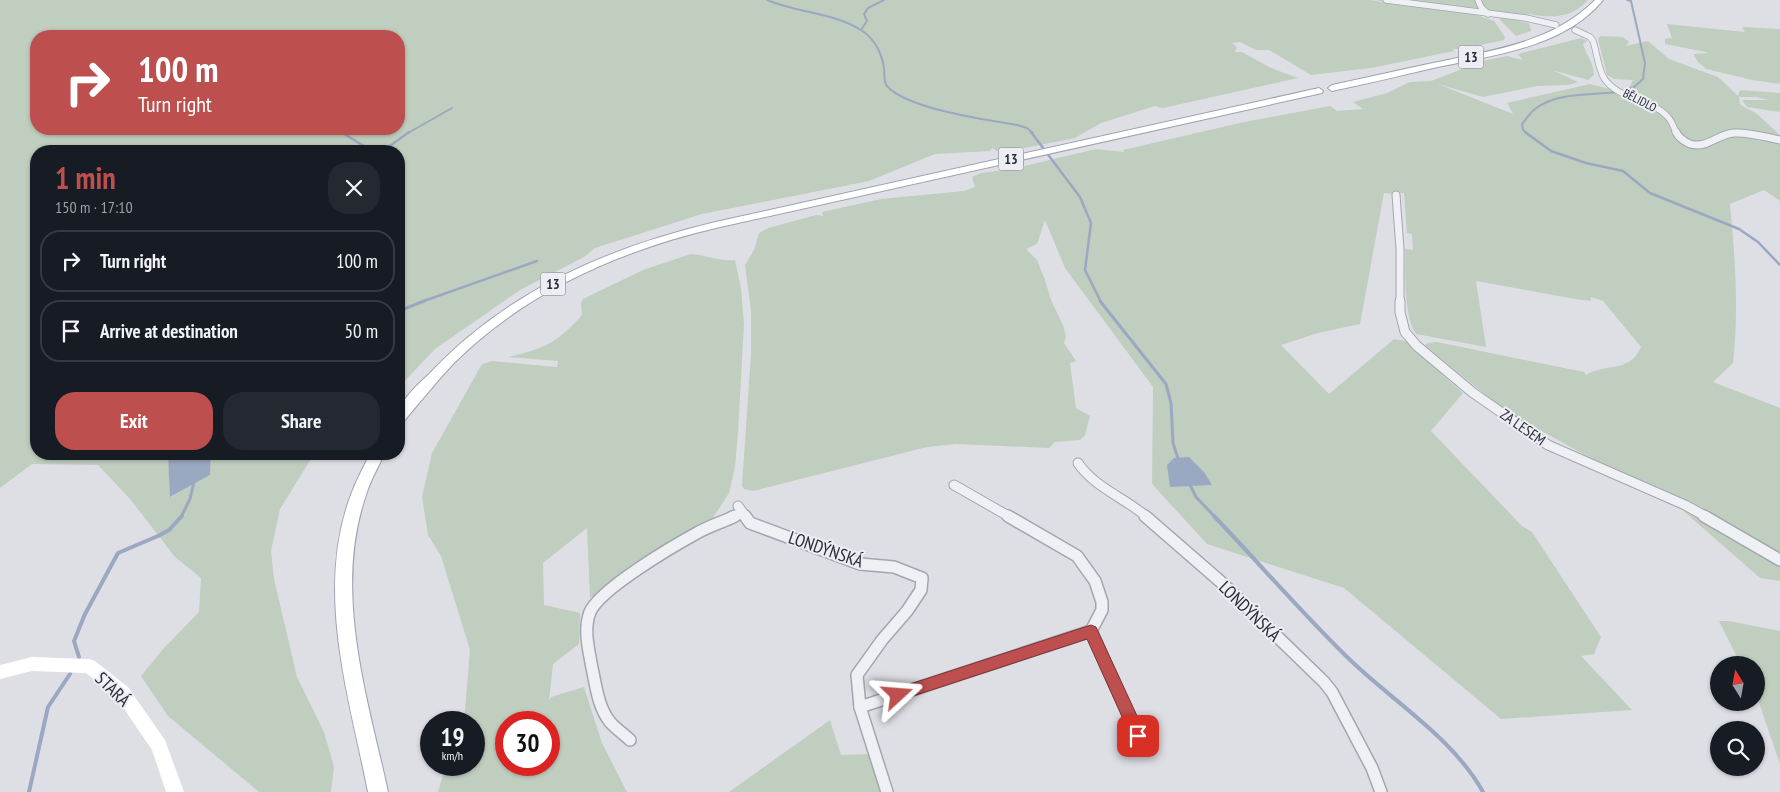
<!DOCTYPE html>
<meta charset="utf-8">
<style>
:root{--surface:#171b24;--page:#242831;--text:#f1f3f6;--muted:#9ea1a6;--line:#363941;--accent:#bd4f4f}
body{margin:0;font-family:"PT Sans Narrow",sans-serif;background:var(--page);color:var(--text);height:100vh;display:flex;flex-direction:column;font-size:19px;white-space:nowrap}
*{box-sizing:border-box;margin:0}
p{font-size:16px;color:var(--muted)}
.icon{flex:none;width:28px;height:28px;fill:none;stroke:currentColor;stroke-width:2;stroke-linecap:round;stroke-linejoin:round}
.map{position:relative;flex:1;overflow:hidden}
.details{position:absolute;left:30px;top:145px;width:375px;height:315px;display:flex;flex-direction:column;background:var(--surface);border-radius:20px;box-shadow:0 1px 4px #0004}
.details>*{flex:none}
.banner{position:absolute;left:30px;top:30px;width:375px;height:105px;border-radius:20px;box-shadow:0 1px 4px #0004;background:#bd4f4f;color:#fff;overflow:hidden}
.needle{width:32px;rotate:349deg}
.controls{position:absolute;left:1710px;top:656px;display:grid;gap:10px}
.controls a{display:grid;place-items:center;width:55px;height:55px;border-radius:50%;background:var(--surface);box-shadow:0 1px 4px #0004;font-size:25px}
.speed{position:absolute;left:420px;top:711px;display:flex;gap:10px;font-size:25px;font-weight:700;text-align:center}
.speed>*{display:grid;place-content:center;width:65px;height:65px;border-radius:50%;background:var(--surface);box-shadow:0 1px 4px #0004;line-height:1}
.speed small{font-size:12px;font-weight:400}
.speed .limit{border:8px solid #d22;background:#fff;color:#111}
.pin{position:absolute;display:grid;place-items:center;width:42px;height:42px;color:#fff;margin:-21px;border-radius:10px;box-shadow:0 2px 8px #0006}
.me{position:absolute;width:55px;margin:-28px;rotate:71deg;stroke-linejoin:round;filter:drop-shadow(0 0 4px #0008)}
.turn{display:flex;align-items:center;gap:18px;height:105px;padding:0 25px;font-size:22px}
.turn .icon{width:65px;height:65px;stroke-width:2.5}
.turn b{display:block;font-size:35px;line-height:42px}
.round{display:grid;place-items:center;flex:none;width:52px;height:52px;border-radius:20px;background:var(--page)}
.head{display:flex;align-items:center;justify-content:space-between;height:85px;padding:0 25px}
h1{font-size:30px;font-weight:700;line-height:38px;color:var(--accent)}
.action{display:flex;gap:10px;margin-top:auto;padding:10px 25px}
.action a{flex:1;height:58px;border-radius:20px;background:var(--accent);color:#fff;font-size:20px;font-weight:700;line-height:58px;text-align:center}
.action a+a{background:var(--page);color:var(--text)}
ul{padding:0;list-style:none}
li{display:flex;align-items:center;gap:15px;height:62px;margin:0 10px 8px;padding:0 15px;border:2px solid var(--line);border-radius:20px}
li div{flex:1}
li b{display:block;font-size:19px}
li em{font-style:normal}
.map>svg:first-child{display:block}
.green{fill:#c0cebf;fill-rule:evenodd}
.water{fill:#9ba8c1}
.lines{fill:none;stroke-linecap:round;stroke-linejoin:round}
.stream-far3{stroke:#9ba8c1;stroke-width:2}
.stream-far2{stroke:#9ba8c1;stroke-width:2.5}
.stream-far1{stroke:#9ba8c1;stroke-width:3}
.stream{stroke:#9ba8c1;stroke-width:4}
.street-far3-casing{stroke:#a3a6ae;stroke-width:7}
.street-far2-casing{stroke:#a3a6ae;stroke-width:9}
.street-far1-casing{stroke:#a3a6ae;stroke-width:11}
.street-casing{stroke:#a3a6ae;stroke-width:14}
.primary-casing{stroke:#9ea2af;stroke-width:2}
.street-far3{stroke:#eff0f4;stroke-width:5.5}
.street-far2{stroke:#eff0f4;stroke-width:7}
.street-far1{stroke:#eff0f4;stroke-width:9}
.street{stroke:#eff0f4;stroke-width:11}
.secondary{fill:#fff;fill-rule:evenodd}
.primary{fill:#fff;fill-rule:evenodd}
.route{fill:#bd4f4f;stroke:#7b3333}
.labels{text-anchor:middle;dominant-baseline:central;stroke-width:4;stroke-linejoin:round;paint-order:stroke}
.far-street-label{font-size:12px;fill:#282c3a;stroke:#eceef3}
.shield{fill:#eceef3;stroke:#636672;stroke-width:1}
.shield-label{font-size:14px;font-weight:bold;fill:#282c3a}
.street-label{font-size:15px;fill:#282c3a;stroke:#eceef3}
.near-street-label{font-size:18px;fill:#282c3a;stroke:#eceef3}
</style>
<div class="map">
<svg width="1780" height="792" viewBox="0 0 1780 792">
<rect width="100%" height="100%" fill="#dddfe5"/>
<g class="green">
<path d="M0,0h1370l42,7 -36,-7h212c-17,19 -37,18 -59,14l-3,3 -49,-2 17,6 11,16 -1,3 -28,6 -7,-1 -1,3 -15,1 1,2 -83,17 -60,7 -42,-25h-13l-16,-8 -8,1 5,4 -2,5h7l29,16 27,10 -135,30 -8,-2 -54,17 -26,15 -75,15 -8,-5 -2,3 -55,3 -66,27 -167,33 -107,34 -11,9 -64,33 -85,59 -36,38v-236h-363v303h132l3,43 39,-22 1,-21h103l-34,55 -9,42 3,28 23,98 27,55 10,35 -3,25h-72l-91,-76 -27,-40 23,-28 35,-36 2,-34 -26,-21 -45,-58 -32,-34 -66,-1 -32,24zM36,36h363v93h-363z"/>
<path d="M1504,18l25,5 2,8 -15,5 -17,-17z"/>
<path d="M1667,24l78,8 -3,-5 38,2v55l-28,-4 -46,-11 -8,-7 -4,-6v-2l13,-1 -1,-1 -41,-8v-5l7,-1z"/>
<path d="M1600,36l23,1 6,5 -3,4 22,-5 21,18 49,18 20,19 2,-6 40,3v19l-33,-5 -5,-7h26l-11,-3h-18l1,7 4,3 12,6 24,22v66l-16,-11 -34,14c5,53 9,106 3,159l-20,19 67,26v173l-20,-3 -81,-71 -170,-94 -85,-67 4,-3 9,-1 147,30 2,3c21,-13 43,-1 55,-28l-38,-46 -12,-4v4l-16,-2 -99,-18 10,66 -70,-13c-13,-21 -10,-60 -11,-85l8,1 -1,-16 -5,-1 -3,-40 -7,1 -13,-1 -24,131 -42,9 -37,12 48,49 65,-55 16,3 25,22 -1,3 29,26 -32,38 91,95 10,6 69,105 -7,17 -13,2 51,54 -131,9 -157,-131 -137,-44 -55,-60 1,-97 -88,-119 -20,-48 -8,24 -11,5 11,11 8,20 6,20 12,25 3,12 -2,6 12,18 -6,2 6,45 14,8 -5,19 -5,5 -25,2 -6,6 -93,-4 -29,3 -174,44 -9,-2 -2,-3 9,-132v-43l-6,-46 9,-15 5,-17 9,-5 48,-13 7,1 -1,-4 59,-13 83,-8 11,-4 -3,-10 9,-4 31,-4 84,-20 28,3 -1,-2 121,-28 86,-16 7,5 26,-2 -10,-7 34,-9 23,-11 21,-1 52,-20 24,-5 16,4 -5,-6 63,-16 6,3 -4,3c4,13 10,17 11,31l-6,5 -36,-10 26,12 -9,3 -32,1 -54,11 -45,-13 75,30 -6,-11 83,-19 36,9 7,-13 -19,-1 -7,-4 -9,-36z"/>
<path d="M691,254c15,1 29,8 44,6l6,28 3,36 -6,109 -3,34 -6,26 -16,25 -36,19 -87,61 -3,-70 -44,35 1,42 36,8 -1,31 -26,20 -4,37 2,-4 33,-10 18,56 25,49h-189l8,-27h28v-43h-10l6,-72 -29,-94 -13,-21 -6,-38 10,-44 50,-89 10,-3 65,6 1,-6 -50,-4c36,-8 49,-14 74,-42l-1,-12 2,-4 60,-29zM506,722h43v43h-43z"/>
<path d="M1719,621h10l51,10v133l-24,-70v-29h-15z"/>
<path d="M830,720l11,35 31,-1 9,38h-152z"/>
</g>
<g class="water">
<path d="M168,454h43l-1,21 -40,22z"/>
<path d="M1189,457l15,15 8,13 -42,2 -3,-22 7,-7z"/>
</g>
<g class="lines">
<g class="stream-far3">
<path d="M767,0c31,13 70,13 97,32 11,8 18,22 20,36 1,6 -1,13 3,18 20,23 100,34 130,39l10,3 6,5"/>
<path d="M861,30l6,-9 -3,-7 4,-6 16,-8"/>
<path d="M1624,91l10,-4 9,-8 2,-16 -14,-62 -4,-1"/>
<path d="M337,129l6,4"/>
<path d="M408,133l44,-25"/>
<path d="M1527,133l-4,-3 -1,-6c4,-5 8,-11 13,-15 22,-17 58,-14 84,-17"/>
</g>
<g class="stream-far2">
<path d="M341,132l31,19"/>
<path d="M1031,132l49,65 11,26 -6,47 16,32"/>
<path d="M1525,132l26,19 35,12 37,8 27,22 89,36 19,13 22,23"/>
<path d="M383,151l26,-19"/>
<path d="M421,302l116,-41"/>
</g>
<g class="stream-far1">
<path d="M1100,301l66,83 5,19 2,40 6,19"/>
<path d="M399,311l25,-10"/>
<path d="M1189,483l7,14 19,20"/>
<path d="M181,517l9,-18 4,-17"/>
</g>
<g class="stream">
<path d="M1214,516c44,46 86,95 131,139 45,45 107,81 138,137"/>
<path d="M79,657l-5,-16 11,-27 33,-61 40,-17 11,-6 13,-14"/>
<path d="M29,792l19,-85 22,-33"/>
</g>
<g class="street-far3-casing">
<g id="street-far3">
<path d="M1386,0l140,18 30,7"/>
<path d="M1478,0l3,7 7,7"/>
<path d="M1575,30l15,7 3,4c4,12 5,27 11,37 14,22 46,20 63,38 5,5 7,11 9,17"/>
<path d="M1731,133h13"/>
</g>
</g>
<g class="street-far2-casing">
<g id="street-far2">
<path d="M1676,132c3,6 7,9 14,12 18,5 27,-10 44,-11 15,-1 31,4 46,7"/>
<path d="M1396,195l4,54v53"/>
</g>
</g>
<g class="street-far1-casing">
<g id="street-far1">
<path d="M1400,301v11l5,20 12,14 55,46 76,53 137,60 22,12"/>
<path d="M1078,463c16,24 47,35 69,54"/>
<path d="M954,485l56,32"/>
<path d="M738,506l8,11"/>
<path d="M732,517l11,-4"/>
</g>
</g>
<g class="street-casing">
<g id="street">
<path d="M745,516l5,7 110,41 34,3 28,11 -1,12 -14,21 -25,29 -25,35 3,32 27,85"/>
<path d="M1145,516l76,66 103,100 8,10 40,76 9,24"/>
<path d="M1704,516l76,44"/>
<path d="M1091,631l47,105"/>
<path d="M860,707l231,-76 11,-21v-8l-7,-21 -18,-25 -69,-40"/>
<path d="M630,740c-6,-6 -14,-11 -20,-18 -12,-15 -14,-36 -18,-54 -3,-18 -9,-38 -2,-56 10,-23 83,-66 107,-79 12,-7 26,-11 38,-17"/>
</g>
</g>
<g class="primary-casing">
<g id="primary">
<path d="M1595,0h8c-39,48 -113,56 -170,68 -34,8 -67,16 -101,23l-4,-3 4,-3c34,-7 67,-15 101,-22 56,-12 120,-20 162,-63z"/>
<path d="M1319,88l4,3 -1,2 -602,134c-99,23 -194,64 -267,137 -17,18 -33,38 -49,57l-5,2c0,-5 -1,-11 1,-15 6,-14 22,-27 32,-37 78,-82 180,-125 288,-150z"/>
<path d="M370,454h14c-5,12 -13,25 -17,38 -35,98 0,203 21,300h-20c-19,-97 -54,-203 -16,-300 5,-13 12,-26 18,-38z"/>
</g>
</g>
<use href="#street-far3" class="street-far3"/>
<use href="#street-far2" class="street-far2"/>
<use href="#street-far1" class="street-far1"/>
<use href="#street" class="street"/>
<path class="secondary" d="M32,657l57,2 6,2 33,26 37,53 19,52h-18l-14,-42 -36,-53 -30,-24 -54,-2 -32,8v-14z"/>
<use href="#primary" class="primary"/>
</g>
<path class="route" d="M1091,625l5,2 48,104 2,5 -2,5 -6,2 -5,-2 -46,-102 -189,62 -5,-2 -3,-4 3,-5 5,-2z"/>
<g class="labels">
<g class="far-street-label">
<text transform="translate(1640 100) rotate(27)">BĚLIDLO</text>
</g>
<g class="shield">
<rect x="1458.5" y="45.5" width="25" height="23" rx="4"/>
<rect x="998.5" y="147.5" width="25" height="23" rx="4"/>
<rect x="540.5" y="272.5" width="25" height="23" rx="4"/>
</g>
<g class="shield-label">
<text x="1471" y="57">13</text>
<text x="1011" y="159">13</text>
<text x="553" y="284">13</text>
</g>
<g class="street-label">
<text transform="translate(1523 427) rotate(35)">ZA LESEM</text>
</g>
<g class="near-street-label">
<text transform="translate(826 549) rotate(19)">LONDÝNSKÁ</text>
<text transform="translate(1250 611) rotate(44)">LONDÝNSKÁ</text>
<text transform="translate(113 689) rotate(44)">STARÁ</text>
</g>
</g>
</svg>
<div class="controls">
<a><svg class="needle" viewBox="-14 -14 28 28"><path d="M0-13l5 13h-10z" fill="#e53935"/><path d="M0 13l5-13h-10z" fill="#9ea1a6"/></svg></a>
<a><svg class="icon" aria-label="search" viewBox="0 0 24 24"><circle cx="10" cy="10" r="6"/><path d="M15 15l6 6"/></svg></a>
</div>
<div class="speed"><div>19<small>km/h</small></div><div class="limit">30</div></div>
<div class="pin" style="left:1138px;top:736px;background:#d93025"><svg class="icon" aria-label="arrive" viewBox="0 0 24 24"><path d="M6 21V4h12l-3 4 3 4H6"/></svg></div>
<svg class="me" style="left:898px;top:695px" viewBox="-20 -20 40 40"><path d="M0-17L14 15 0 8-14 15z" fill="#bd4f4f" stroke="#fff" stroke-width="4"/></svg>
<div class="banner">
<div class="turn"><svg class="icon" aria-label="right" viewBox="0 0 24 24"><path d="M7 20v-9h11M14 6l5 5-5 5"/></svg><div><b>100 m</b>Turn right</div></div>
</div>
<section class="details">
<div class="head"><div><h1>1 min</h1><p>150 m · 17:10</p></div><a class="round"><svg class="icon" aria-label="close" viewBox="0 0 24 24"><path d="M6 6l12 12M18 6L6 18"/></svg></a></div>
<ul>
<li><svg class="icon" aria-label="right" viewBox="0 0 24 24"><path d="M7 20v-9h11M14 6l5 5-5 5"/></svg><div><b>Turn right</b></div><em>100 m</em></li>
<li><svg class="icon" aria-label="arrive" viewBox="0 0 24 24"><path d="M6 21V4h12l-3 4 3 4H6"/></svg><div><b>Arrive at destination</b></div><em>50 m</em></li>
</ul>
<div class="action"><a>Exit</a><a>Share</a></div>
</section>
</div>
